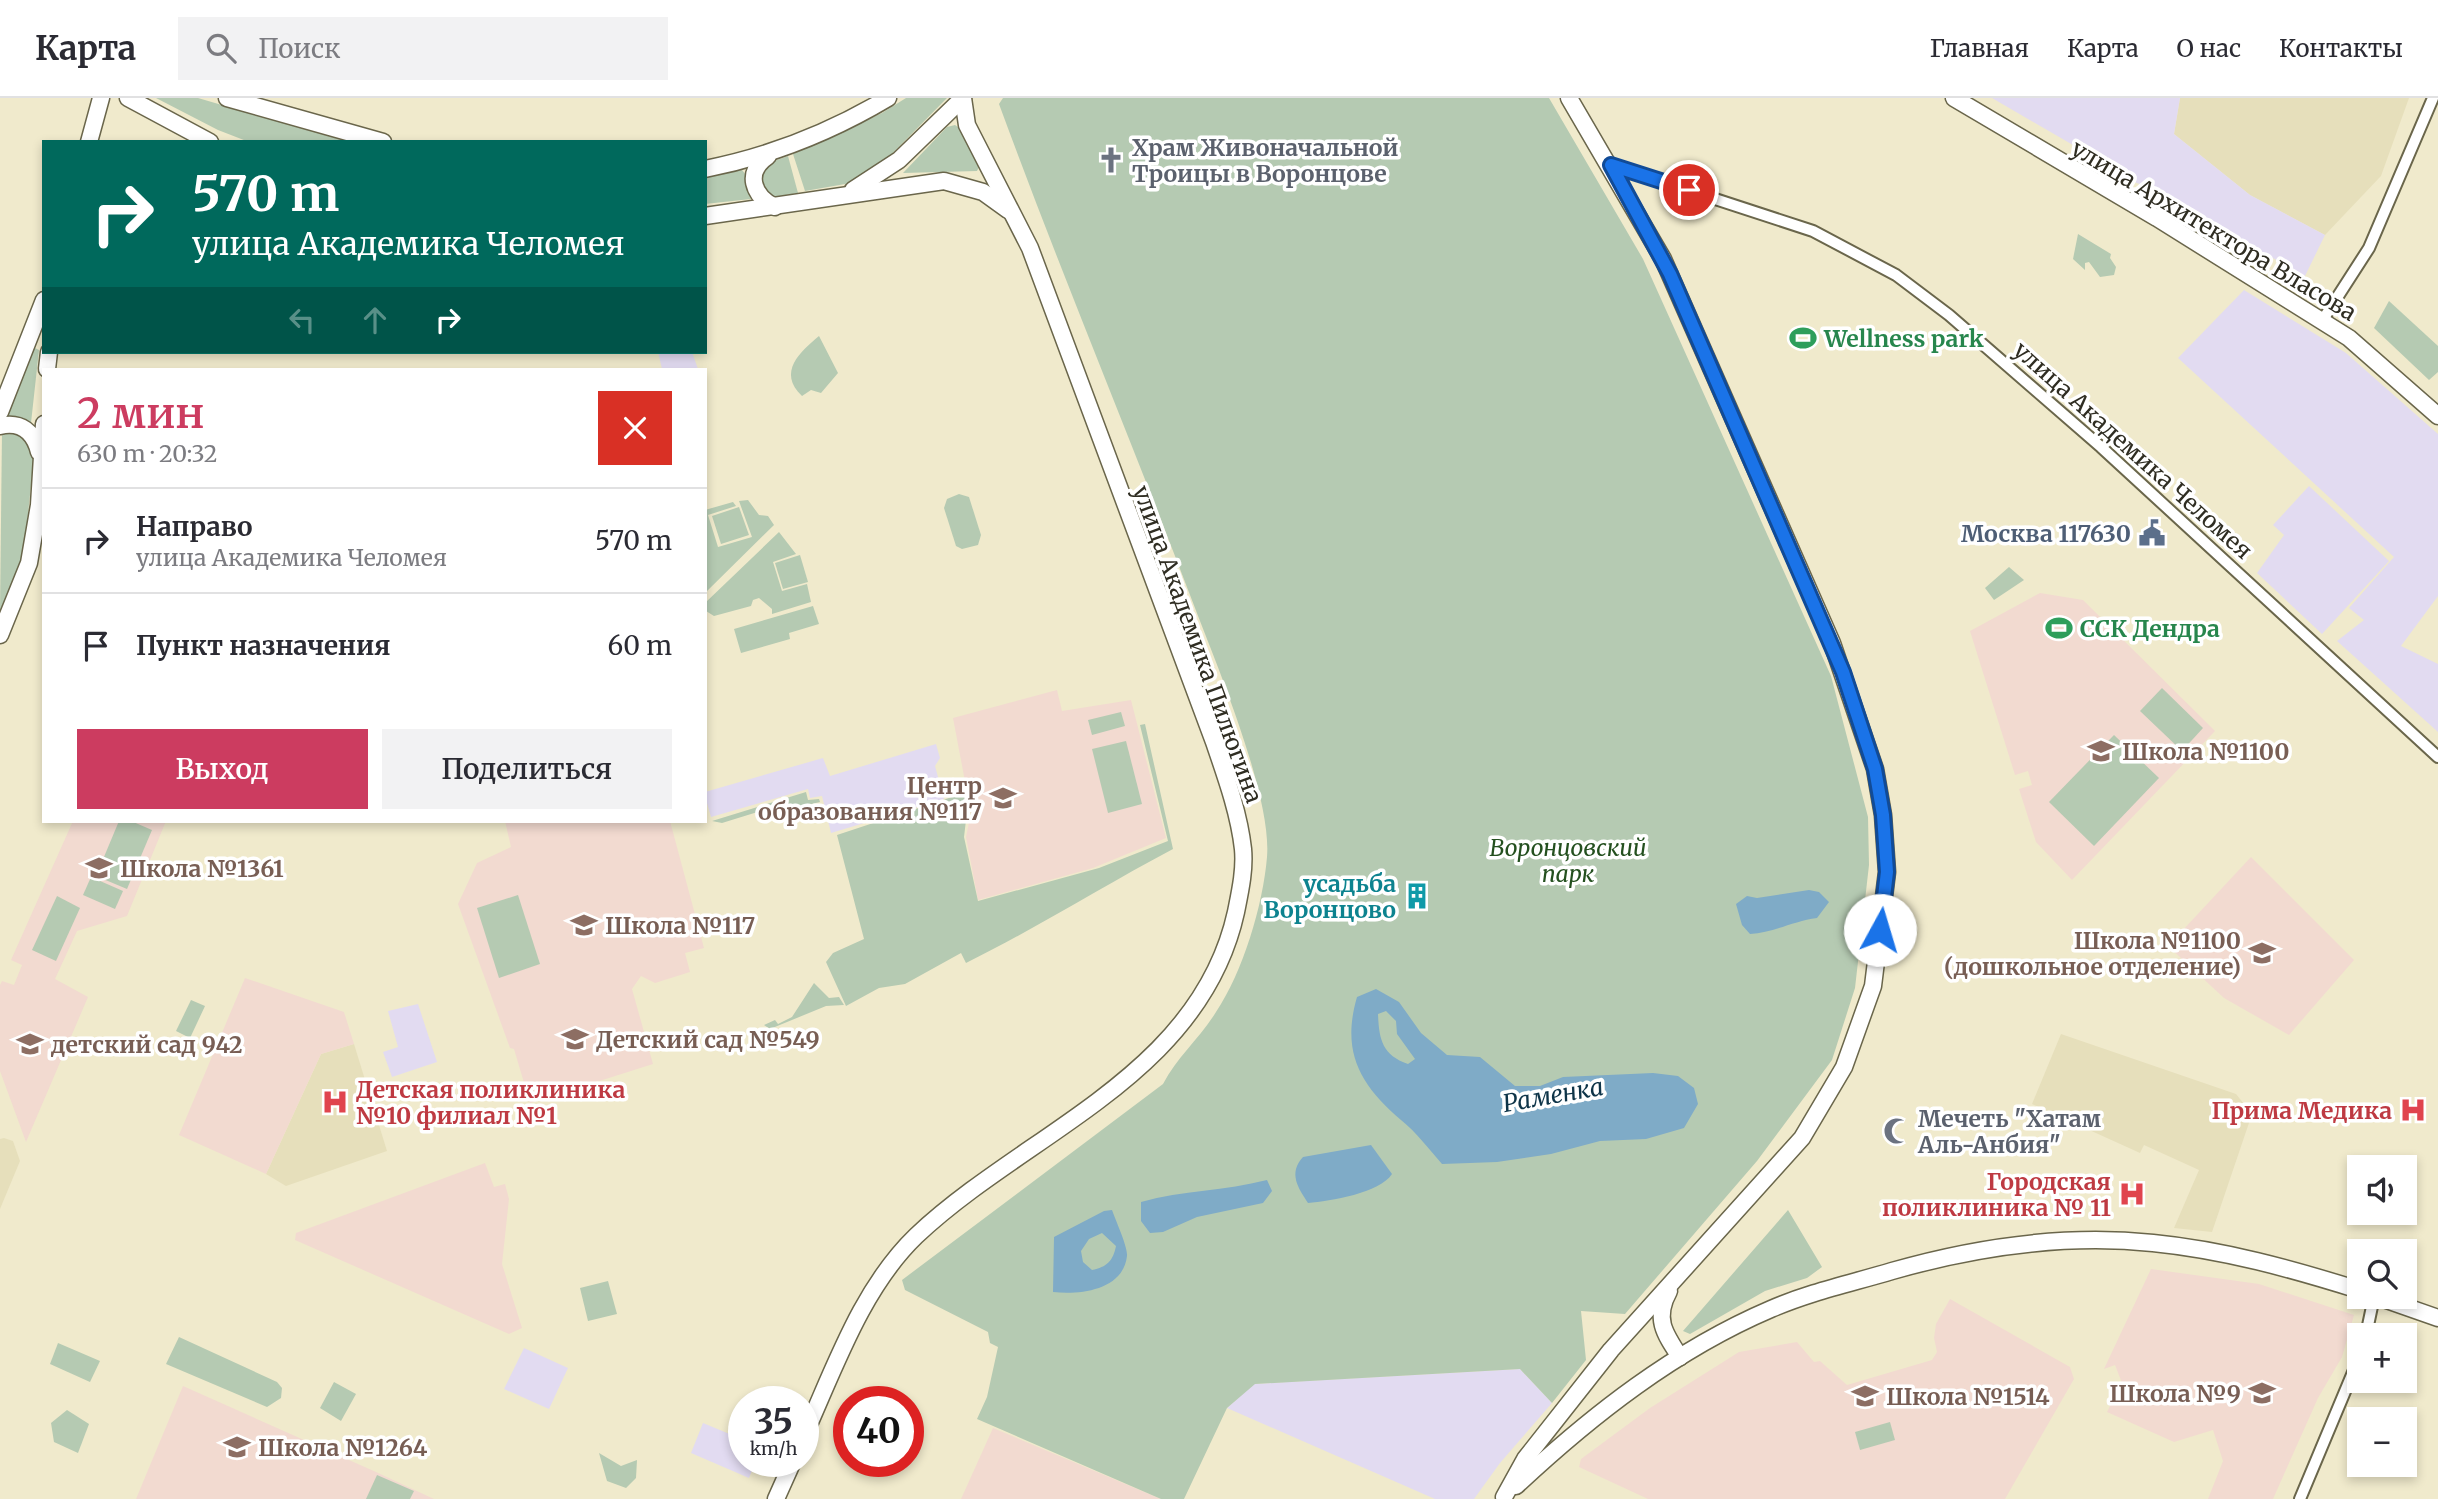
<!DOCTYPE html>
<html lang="ru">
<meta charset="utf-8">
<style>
:root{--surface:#fff;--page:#f2f2f3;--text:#2b2b33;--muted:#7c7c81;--line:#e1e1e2;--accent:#cc3c60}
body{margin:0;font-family:Merriweather,serif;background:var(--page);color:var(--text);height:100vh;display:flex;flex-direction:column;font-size:26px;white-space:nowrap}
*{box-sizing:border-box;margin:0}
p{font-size:23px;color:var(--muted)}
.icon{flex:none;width:38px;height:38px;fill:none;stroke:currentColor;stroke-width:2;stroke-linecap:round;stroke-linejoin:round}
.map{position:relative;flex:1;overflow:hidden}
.side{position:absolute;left:42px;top:270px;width:665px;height:455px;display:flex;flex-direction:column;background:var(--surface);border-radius:0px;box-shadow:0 4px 10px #0003}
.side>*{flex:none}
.hud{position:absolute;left:42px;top:42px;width:665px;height:214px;border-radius:0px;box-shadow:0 4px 10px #0003;background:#00695c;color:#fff;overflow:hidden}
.buttons{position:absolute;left:2347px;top:1057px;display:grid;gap:14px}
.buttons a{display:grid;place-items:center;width:70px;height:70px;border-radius:0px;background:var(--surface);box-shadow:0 4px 10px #0003;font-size:35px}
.speed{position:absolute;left:728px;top:1288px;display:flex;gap:14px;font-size:35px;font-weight:700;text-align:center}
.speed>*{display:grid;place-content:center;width:91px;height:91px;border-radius:50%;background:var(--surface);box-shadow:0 4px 10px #0003;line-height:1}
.speed small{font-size:18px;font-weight:400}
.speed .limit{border:10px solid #d22;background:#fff;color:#111}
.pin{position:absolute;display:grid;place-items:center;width:60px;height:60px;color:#fff;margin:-30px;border:4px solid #fff;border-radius:50%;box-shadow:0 2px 7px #0007}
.me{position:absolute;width:77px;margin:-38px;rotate:6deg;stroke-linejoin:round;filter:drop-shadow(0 0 5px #0008)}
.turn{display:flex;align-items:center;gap:24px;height:147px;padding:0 35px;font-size:32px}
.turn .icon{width:91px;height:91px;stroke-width:2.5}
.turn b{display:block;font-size:49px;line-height:60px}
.lanes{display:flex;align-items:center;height:66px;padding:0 35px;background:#0003;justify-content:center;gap:35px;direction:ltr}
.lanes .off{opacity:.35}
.round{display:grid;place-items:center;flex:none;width:74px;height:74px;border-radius:0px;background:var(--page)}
.summary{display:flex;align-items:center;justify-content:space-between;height:119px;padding:0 35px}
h1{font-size:42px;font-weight:600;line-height:52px;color:var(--accent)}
.primary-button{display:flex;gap:14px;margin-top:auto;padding:14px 35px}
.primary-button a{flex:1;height:80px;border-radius:0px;background:var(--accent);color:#fff;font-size:28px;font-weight:600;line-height:80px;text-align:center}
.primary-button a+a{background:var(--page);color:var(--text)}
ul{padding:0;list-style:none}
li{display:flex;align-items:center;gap:21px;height:105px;padding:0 35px;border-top:2px solid var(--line)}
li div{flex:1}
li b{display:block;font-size:26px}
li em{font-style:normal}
header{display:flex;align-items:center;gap:42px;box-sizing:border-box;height:98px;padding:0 35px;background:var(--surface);border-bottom:2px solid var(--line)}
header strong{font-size:33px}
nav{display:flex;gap:38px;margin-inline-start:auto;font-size:24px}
.search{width:490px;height:63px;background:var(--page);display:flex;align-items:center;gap:18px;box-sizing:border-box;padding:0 24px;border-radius:0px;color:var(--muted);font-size:26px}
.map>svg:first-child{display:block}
.built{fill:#e6dfbb}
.industrial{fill:#e2dbf1}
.education{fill:#f2dad0}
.green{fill:#b5cab2}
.water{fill:#7fabc7;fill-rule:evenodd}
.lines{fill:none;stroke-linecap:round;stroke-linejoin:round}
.street-casing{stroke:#6a664b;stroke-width:14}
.secondary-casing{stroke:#6a664b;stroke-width:19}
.street{stroke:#fff;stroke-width:10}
.secondary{stroke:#fff;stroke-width:16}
.route-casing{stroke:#114b97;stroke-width:18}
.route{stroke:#1a73e8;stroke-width:12}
.labels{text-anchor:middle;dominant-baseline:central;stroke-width:7;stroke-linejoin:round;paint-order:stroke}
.worship-label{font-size:23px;font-weight:bold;fill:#5b616d;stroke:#fff;text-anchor:start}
.street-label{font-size:23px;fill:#2f2d22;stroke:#fff}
.leisure-label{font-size:23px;font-weight:bold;fill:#27864d;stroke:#fff;text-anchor:start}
.service-label{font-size:23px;font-weight:bold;fill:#4e5e75;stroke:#fff;text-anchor:end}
.education-label{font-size:23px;font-weight:bold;fill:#785e54;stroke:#fff;text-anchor:start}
.park-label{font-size:23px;font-style:italic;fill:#24501f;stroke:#fff}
.culture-label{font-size:23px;font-weight:bold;fill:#0d838f;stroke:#fff;text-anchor:end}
.health-label{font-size:23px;font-weight:bold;fill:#be3a42;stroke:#fff;text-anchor:end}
.water-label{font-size:24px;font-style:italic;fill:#0e3448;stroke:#fff}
</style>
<header>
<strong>Карта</strong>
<div class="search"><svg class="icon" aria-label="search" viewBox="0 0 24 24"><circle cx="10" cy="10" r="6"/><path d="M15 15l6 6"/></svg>Поиск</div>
<nav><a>Главная</a><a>Карта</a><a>О нас</a><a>Контакты</a></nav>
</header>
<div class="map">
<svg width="2438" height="1401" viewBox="0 0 2438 1401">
<rect width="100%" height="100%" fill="#f0eacc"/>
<g class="built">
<path d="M2180,0h229l-28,78 -56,59 -75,-40 -76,-61z"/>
<path d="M2061,936l175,60 16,20 -40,118 -38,-4 25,-58 -55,-25 -4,8 -108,-49z"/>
<path d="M354,946l33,107 -101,35 -20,-12 55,-120z"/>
<path d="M4,1040l9,3 7,20 -20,48v-70z"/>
</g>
<g class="industrial">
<path d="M1992,0h188l-6,36 76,61 75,40 -20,41 -163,-91 -28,-11 -10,-11z"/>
<path d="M2244,192l102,63 92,81v162l-37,50 37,18v68l-101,-91 27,-21 -15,-12 45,-51 -216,-199z"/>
<path d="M658,254h34l6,17h-36z"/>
<path d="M2309,388l80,75 -67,73 -65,-61 27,-38 -11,-10z"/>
<path d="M936,646l4,14 -5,8 9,33 -113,34 -9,-37 -12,2 -2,-9 -97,28 -6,-21v-4l118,-34 7,18z"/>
<path d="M418,906l19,58 -45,15 -9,-25 15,-5 -10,-36z"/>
<path d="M524,1250l44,20 -19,41 -45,-20z"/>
<path d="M1520,1271l32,34 -52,60 -26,36h-39l-208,-91 27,-24z"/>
<path d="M703,1325l41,17v21h12l-7,17 -58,-25z"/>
</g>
<g class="education">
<path d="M2040,495l43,7 132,131 -143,149 -36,-38 -17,-53 13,-4 -4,-14 -13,4 -45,-144z"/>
<path d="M1057,592l5,21 69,-11 35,138 -73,30 -115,32 -12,-63 5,-24 -18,-95z"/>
<path d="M73,723h93l-39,95 -50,15 -22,48 33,18 -62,145 -26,-71v-86l2,-4 12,4 8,-20 -11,-5z"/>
<path d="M505,723h165l34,127 -19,5 5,19 -35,11 -14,-7 -9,13 21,75 -123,39 -16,-54 -4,-1 -52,-144 19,-41 34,-16z"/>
<path d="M2251,759l103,103 -65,75 -65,-37 -56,-52z"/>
<path d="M245,880l99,34 10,32 -33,10 -55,120 -87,-39z"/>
<path d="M485,1065l9,24 11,-3 4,15 -7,65 20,64 -13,6 -214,-94 1,-7z"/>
<path d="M2151,1171l108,15 95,31 -12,42 -24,41 -45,101h-65l15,-38 -10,-31 -39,12 -67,-30 15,-29 -7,-18 -11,4z"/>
<path d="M1950,1201l120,68 4,12 -69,120h-357l-69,-32 2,-8 69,-51 89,-56 58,-10 17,20 6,-1 27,24 85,-25 5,-8 -3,-14 2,-14z"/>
<path d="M183,1288l193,86 58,27h-298z"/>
<path d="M993,1330l168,71h-200z"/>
</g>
<g class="green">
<path d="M156,0h42l151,44h-100l-31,-12z"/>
<path d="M906,0h41l-73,74 -23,11 -46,8 -12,-37 89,-41z"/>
<path d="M1003,0h546l94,161 188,417 37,141 1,48 -14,123 -23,72 -75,101 -132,153 -44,-3 5,49 -34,43 -32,-34 -265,15 -28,24 -43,91h-23l-184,-80 10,-22 11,-50 -8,-4 -2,-11 -83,-42 -3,-10 261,-196c14,-27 37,-46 53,-72 27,-40 47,-107 51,-155 5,-60 -49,-189 -72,-249 -64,-168 -134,-335 -196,-504z"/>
<path d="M955,27l7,5 18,35 -3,6 -74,2 44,-46z"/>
<path d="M788,58l10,37 -24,4 -11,-3 -4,-23 7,-7z"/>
<path d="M742,72l4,5 5,24 -46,5v-26z"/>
<path d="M2078,136l33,20 -1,4 6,9 -2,8 -14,2 -11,-15 -4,1v7l-12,-11z"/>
<path d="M2389,203l49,45v26l-9,8 -55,-52z"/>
<path d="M819,238l19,37 -17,20 -10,-3 -9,6c-25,-24 -2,-44 17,-60z"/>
<path d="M29,247l10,5 -8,73 -14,-6h-14z"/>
<path d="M2,332l26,7 6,19 -10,97 -24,58z"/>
<path d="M959,396l10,3 12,38 -3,10 -16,4 -6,-3 -12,-38 3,-9z"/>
<path d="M748,402l11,15 9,1 6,9 -69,68v-83l28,-8 3,4 -28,9 10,32 34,-10 -13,-36z"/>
<path d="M739,409l10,28 -28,9 -9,-28z"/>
<path d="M779,434l17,22 -23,8 9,29 25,-7 4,18 -39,12v-5l-13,-11 -6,2 -2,6 -37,10 -8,-5 -1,-8z"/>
<path d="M800,457l8,27 -25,7 -8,-26z"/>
<path d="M2009,469l15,13 -30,20 -9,-12z"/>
<path d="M813,508l6,18 -30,9 1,6 -49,14 -7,-24z"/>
<path d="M2162,590l41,40 -21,23 -42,-40z"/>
<path d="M1121,614l4,14 -33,9 -4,-15z"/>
<path d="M1145,626l28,125c-70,37 -136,79 -207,114l-5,-10 -56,31 -26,4 -33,18 -20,-44 7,-9 31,-14 -27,-104 127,-42 3,19 -3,25 14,64 121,-33 69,-27 -28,-116z"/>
<path d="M2114,637l45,43 -65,68 -45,-44z"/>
<path d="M1126,643l16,63 -34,9 -16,-64z"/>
<path d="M806,694l2,8 11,-1 1,3 -21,5 -13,-4 -64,20 -10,-2z"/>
<path d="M119,723h12l21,9 -25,59 -31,-13z"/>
<path d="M91,779l32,14 -8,18 -32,-14z"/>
<path d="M518,797l22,69 -41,14 -22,-70z"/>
<path d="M57,798l23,12 -24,53 -24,-11z"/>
<path d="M814,885l15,15 10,-1 5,8 -18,1 -56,23 -6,-4 11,-5 3,4 14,-7z"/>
<path d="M191,902l14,6 -15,32 -14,-7z"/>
<path d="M1788,1112l34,57 -15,11 -42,13 -75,43 -7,-3z"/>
<path d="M608,1183l9,33 -29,7 -8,-33z"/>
<path d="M179,1239l98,45 5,6 -1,10 -14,9 -101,-43z"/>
<path d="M58,1245l42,18 -10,21 -40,-18z"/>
<path d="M334,1284l22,12 -15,27 -21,-13z"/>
<path d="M67,1312l22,14 -11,29 -24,-11 -3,-19z"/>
<path d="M1890,1324l5,18 -35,10 -5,-18z"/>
<path d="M599,1355l22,13 16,-6 -1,18 -10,10 -19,-7z"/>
<path d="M377,1377l37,16 -4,8h-44z"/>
</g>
<g class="water">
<path d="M1809,792l10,2 10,10 -12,16c-24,3 -44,15 -67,16l-8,-9 -6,-21 11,-8 10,2z"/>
<path d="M1376,891l23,13 22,31 26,22 33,2 35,29h25l23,-9 90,-4 25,3 16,12 4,16 -14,24 -38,11 -46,2 -49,13 -54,8 -55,2c-13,-15 -26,-32 -41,-44 -41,-35 -60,-68 -44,-123zM1386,913l10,10 1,13 18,25 -7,5c-26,-9 -29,-25 -30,-50z"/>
<path d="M1371,1047l21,29c-12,19 -62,27 -84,29 -10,-15 -20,-30 -5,-46z"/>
<path d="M1267,1082l5,11 -9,12 -66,14 -34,15 -13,1 -9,-12v-19c42,-12 84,-11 126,-22z"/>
<path d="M1112,1112c3,9 16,37 15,46 -4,34 -46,39 -74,36l1,-55 50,-26zM1102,1135l14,13c-3,15 -9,21 -24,24l-9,-8 -2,-11 8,-12z"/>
</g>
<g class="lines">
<g class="street-casing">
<g id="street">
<path d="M1611,67l202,66 83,44 53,40 152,132 337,310"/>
<path d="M2322,223l47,-73 64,-150"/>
<path d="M2366,1237l8,-38"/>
<path d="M2300,1401l59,-141"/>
</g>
</g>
<g class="secondary-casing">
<g id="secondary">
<path d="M128,0l82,44"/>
<path d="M227,0l156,44"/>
<path d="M1954,0l203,120 192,120 89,78"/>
<path d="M89,44l12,-44"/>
<path d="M768,58c-24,16 -15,40 7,51"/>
<path d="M705,71c66,-13 126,-37 183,-71"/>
<path d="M853,92l46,-30 64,-62"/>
<path d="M705,118l239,-35 39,11 25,18"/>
<path d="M47,271l2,-17"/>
<path d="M0,314l44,-112"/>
<path d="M0,328c21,-5 34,6 39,26"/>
<path d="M0,537l29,-72 10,-58 5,-81"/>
<path d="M1669,1193c-15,27 -5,42 11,66"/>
<path d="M2378,1199l60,21"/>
<path d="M803,1340c31,-68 58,-149 113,-202 110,-104 284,-160 320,-324 4,-20 9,-42 7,-63 -4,-36 -17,-72 -29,-107l-184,-494 -63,-123 -4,-27"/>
<path d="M1516,1388c76,-71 159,-136 255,-177 39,-17 81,-26 121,-38 84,-24 174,-37 261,-28 71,7 139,26 206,47"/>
<path d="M1504,1399l21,-38 86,-109 191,-212 42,-71 29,-81 14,-114 -4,-57 -8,-46 -43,-126 -169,-384 -94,-161"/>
<path d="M776,1401l17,-38"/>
</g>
</g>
<use href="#street" class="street"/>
<use href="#secondary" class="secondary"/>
</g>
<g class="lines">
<g class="route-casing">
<path id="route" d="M1689,92l-78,-25 59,109 173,398 32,97 8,46 4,57 -7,58"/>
</g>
<use href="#route" class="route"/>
</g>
<defs>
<g id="church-bare" transform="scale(2.1)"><path d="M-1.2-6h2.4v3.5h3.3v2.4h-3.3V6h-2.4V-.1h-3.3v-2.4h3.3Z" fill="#6b7280" stroke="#fff" stroke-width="2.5" paint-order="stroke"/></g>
<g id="stadium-bare" transform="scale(2.1)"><path d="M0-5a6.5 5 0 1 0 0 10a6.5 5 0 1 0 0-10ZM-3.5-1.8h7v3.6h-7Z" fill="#2e9e5b" stroke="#fff" stroke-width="2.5" paint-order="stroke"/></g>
<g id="civic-bare" transform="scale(2.1)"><path d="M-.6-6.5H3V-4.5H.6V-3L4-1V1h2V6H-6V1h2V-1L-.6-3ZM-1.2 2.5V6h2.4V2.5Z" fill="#5c6f8a" stroke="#fff" stroke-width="2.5" paint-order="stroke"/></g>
<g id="school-bare" transform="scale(2.1)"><path d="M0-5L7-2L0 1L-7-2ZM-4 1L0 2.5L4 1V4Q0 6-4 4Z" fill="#8d6e63" stroke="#fff" stroke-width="2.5" paint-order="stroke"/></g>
<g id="building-bare" transform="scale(2.1)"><path d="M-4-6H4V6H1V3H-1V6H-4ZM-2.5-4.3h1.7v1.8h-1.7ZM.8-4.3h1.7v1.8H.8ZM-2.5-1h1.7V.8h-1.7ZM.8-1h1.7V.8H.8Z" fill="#0f9aa8" stroke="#fff" stroke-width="2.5" paint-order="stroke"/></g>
<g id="hospital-bare" transform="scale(2.1)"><path d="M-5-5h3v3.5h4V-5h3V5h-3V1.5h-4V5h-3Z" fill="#e0444e" stroke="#fff" stroke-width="2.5" paint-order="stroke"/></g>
<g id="mosque-bare" transform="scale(2.1)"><path d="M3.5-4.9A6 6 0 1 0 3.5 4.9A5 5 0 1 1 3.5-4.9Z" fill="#6b7280" stroke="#fff" stroke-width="2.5" paint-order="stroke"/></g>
</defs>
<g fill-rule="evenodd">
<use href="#church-bare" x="1111" y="62"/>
<use href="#stadium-bare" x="1803" y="240"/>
<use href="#civic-bare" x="2152" y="435"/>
<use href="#stadium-bare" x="2059" y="530"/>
<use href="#school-bare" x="2101" y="653"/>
<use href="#school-bare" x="1003" y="700"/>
<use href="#school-bare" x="99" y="770"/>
<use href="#building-bare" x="1417" y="798"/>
<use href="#school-bare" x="584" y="827"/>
<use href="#school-bare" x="2262" y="855"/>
<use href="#school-bare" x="575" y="941"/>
<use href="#school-bare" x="30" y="946"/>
<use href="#hospital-bare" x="335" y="1004"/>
<use href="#hospital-bare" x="2413" y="1012"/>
<use href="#mosque-bare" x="1897" y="1033"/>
<use href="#hospital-bare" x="2132" y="1096"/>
<use href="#school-bare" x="2262" y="1295"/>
<use href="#school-bare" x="1865" y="1298"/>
<use href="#school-bare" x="237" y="1349"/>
</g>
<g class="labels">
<g class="worship-label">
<text x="1132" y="49">Храм Живоначальной<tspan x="1132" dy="26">Троицы в Воронцове</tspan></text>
<text x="1918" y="1020">Мечеть "Хатам<tspan x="1918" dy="26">Аль-Анбия"</tspan></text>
</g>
<g class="street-label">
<text transform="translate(2214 132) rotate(31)">улица Архитектора Власова</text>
<text transform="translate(2133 352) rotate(42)">улица Академика Челомея</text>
<text transform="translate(1198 546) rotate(70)">улица Академика Пилюгина</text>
</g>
<g class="leisure-label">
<text x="1824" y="240">Wellness park</text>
<text x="2080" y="530">ССК Дендра</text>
</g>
<g class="service-label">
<text x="2131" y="435">Москва 117630</text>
</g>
<g class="education-label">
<text x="2122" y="653">Школа №1100</text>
<text x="982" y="687" text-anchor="end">Центр<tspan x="982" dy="26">образования №117</tspan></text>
<text x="120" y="770">Школа №1361</text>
<text x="605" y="827">Школа №117</text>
<text x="2241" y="842" text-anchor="end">Школа №1100<tspan x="2241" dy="26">(дошкольное отделение)</tspan></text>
<text x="596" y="941">Детский сад №549</text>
<text x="51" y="946">детский сад 942</text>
<text x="2241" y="1295" text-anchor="end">Школа №9</text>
<text x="1886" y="1298">Школа №1514</text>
<text x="258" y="1349">Школа №1264</text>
</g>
<g class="park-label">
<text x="1568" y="749">Воронцовский<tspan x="1568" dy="26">парк</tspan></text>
</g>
<g class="culture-label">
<text x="1396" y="785">усадьба<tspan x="1396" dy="26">Воронцово</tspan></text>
</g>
<g class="health-label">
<text x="356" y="991" text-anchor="start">Детская поликлиника<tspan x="356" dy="26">№10 филиал №1</tspan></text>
<text x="2392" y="1012">Прима Медика</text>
<text x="2111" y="1083">Городская<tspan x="2111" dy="26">поликлиника № 11</tspan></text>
</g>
<g class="water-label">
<text transform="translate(1553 997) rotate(-10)">Раменка</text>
</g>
</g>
</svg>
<div class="buttons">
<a><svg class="icon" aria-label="sound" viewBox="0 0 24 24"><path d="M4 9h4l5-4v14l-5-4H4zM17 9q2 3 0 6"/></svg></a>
<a><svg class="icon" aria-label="search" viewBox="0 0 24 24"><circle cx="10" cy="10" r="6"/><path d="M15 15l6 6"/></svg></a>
<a>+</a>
<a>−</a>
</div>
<div class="speed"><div>35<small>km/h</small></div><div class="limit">40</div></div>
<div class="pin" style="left:1689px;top:92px;background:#d93025"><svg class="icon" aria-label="arrive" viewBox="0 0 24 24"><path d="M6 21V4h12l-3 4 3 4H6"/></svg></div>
<svg class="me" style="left:1880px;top:832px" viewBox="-20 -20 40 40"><circle r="19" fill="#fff"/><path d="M0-13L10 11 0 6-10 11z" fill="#1a73e8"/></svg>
<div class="hud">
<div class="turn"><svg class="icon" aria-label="right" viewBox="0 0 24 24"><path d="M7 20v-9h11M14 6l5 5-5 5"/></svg><div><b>570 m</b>улица Академика Челомея</div></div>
<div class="lanes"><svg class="icon off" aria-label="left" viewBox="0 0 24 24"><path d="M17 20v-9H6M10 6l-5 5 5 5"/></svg><svg class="icon off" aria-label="ahead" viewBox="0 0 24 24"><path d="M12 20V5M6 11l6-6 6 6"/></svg><svg class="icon" aria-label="right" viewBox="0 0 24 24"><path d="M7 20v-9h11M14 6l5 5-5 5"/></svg></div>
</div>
<section class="side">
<div class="summary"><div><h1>2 мин</h1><p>630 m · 20:32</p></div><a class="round" style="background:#d93025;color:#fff"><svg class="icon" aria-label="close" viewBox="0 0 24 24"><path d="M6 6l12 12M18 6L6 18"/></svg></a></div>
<ul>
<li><svg class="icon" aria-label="right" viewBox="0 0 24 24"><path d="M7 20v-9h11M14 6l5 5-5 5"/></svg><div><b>Направо</b><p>улица Академика Челомея</p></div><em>570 m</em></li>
<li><svg class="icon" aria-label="arrive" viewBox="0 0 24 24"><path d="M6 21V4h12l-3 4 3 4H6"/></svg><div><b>Пункт назначения</b></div><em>60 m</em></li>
</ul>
<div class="primary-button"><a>Выход</a><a>Поделиться</a></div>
</section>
</div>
